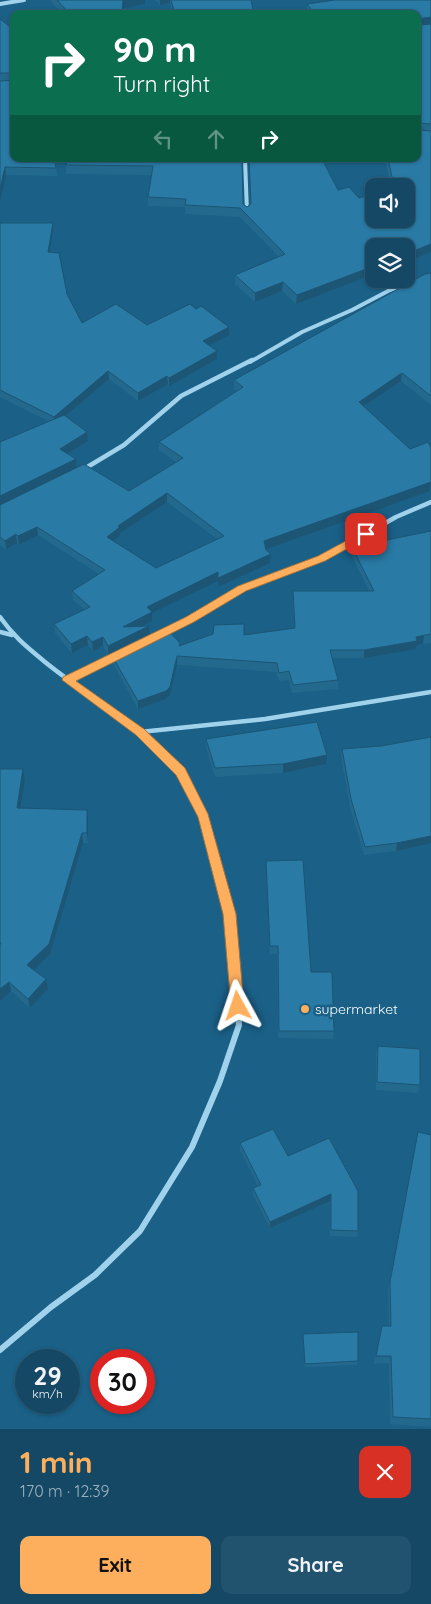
<!DOCTYPE html>
<meta charset="utf-8">
<style>
:root{--surface:#144865;--page:#21526e;--text:#f1f3f6;--muted:#9db2bf;--line:#336079;--accent:#feaf5d}
body{margin:0;font-family:Quicksand,sans-serif;background:var(--page);color:var(--text);height:100vh;display:flex;flex-direction:column;font-size:19px;white-space:nowrap}
*{box-sizing:border-box;margin:0}
p{font-size:16px;color:var(--muted)}
.icon{flex:none;width:28px;height:28px;fill:none;stroke:currentColor;stroke-width:2;stroke-linecap:round;stroke-linejoin:round}
.map{position:relative;height:1429px;overflow:hidden}
.side{display:flex;flex-direction:column;background:var(--surface);flex:1}
.side>*{flex:none}
.top-card{position:absolute;left:10px;top:10px;width:411px;height:152px;border-radius:10px;box-shadow:0 1px 4px #0004,0 0 0 1px var(--line);background:#0b6e4f;color:#fff;overflow:hidden}
.buttons{position:absolute;left:365px;top:178px;display:grid;gap:10px}
.buttons a{display:grid;place-items:center;width:50px;height:50px;border-radius:10px;background:var(--surface);box-shadow:0 1px 4px #0004,0 0 0 1px var(--line);font-size:25px}
.speed{position:absolute;left:15px;top:1349px;display:flex;gap:10px;font-size:25px;font-weight:700;text-align:center}
.speed>*{display:grid;place-content:center;width:65px;height:65px;border-radius:50%;background:var(--surface);box-shadow:0 1px 4px #0004,0 0 0 1px var(--line);line-height:1}
.speed small{font-size:12px;font-weight:400}
.speed .limit{border:8px solid #d22;background:#fff;color:#111}
.pin{position:absolute;display:grid;place-items:center;width:42px;height:42px;color:#fff;margin:-21px;border-radius:10px;box-shadow:0 2px 8px #0006}
.me{position:absolute;width:55px;margin:-28px;rotate:355deg;stroke-linejoin:round;filter:drop-shadow(0 0 4px #0008)}
.turn{display:flex;align-items:center;gap:18px;height:105px;padding:0 20px;font-size:22px}
.turn .icon{width:65px;height:65px;stroke-width:2.5}
.turn b{display:block;font-size:35px;line-height:42px}
.lanes{display:flex;align-items:center;height:48px;padding:0 20px;background:#0003;justify-content:center;gap:25px;direction:ltr}
.lanes .off{opacity:.35}
.round{display:grid;place-items:center;flex:none;width:52px;height:52px;border-radius:10px;background:var(--page)}
.head{display:flex;align-items:center;justify-content:space-between;height:85px;padding:0 20px}
h1{font-size:30px;font-weight:700;line-height:38px;color:var(--accent)}
.cta{display:flex;gap:10px;margin-top:auto;padding:10px 20px}
.cta a{flex:1;height:58px;border-radius:10px;background:var(--accent);color:#111;font-size:20px;font-weight:700;line-height:58px;text-align:center}
.cta a+a{background:var(--page);color:var(--text)}
.map>svg:first-child{display:block}
.lines{fill:none;stroke-linecap:round;stroke-linejoin:round}
.minor-far2{stroke:#a1d2ec;stroke-width:4}
.minor-far1{stroke:#a1d2ec;stroke-width:4.5}
.minor{stroke:#a1d2ec;stroke-width:6}
.wall{fill:#23698e;fill-rule:evenodd}
.shaded-wall{fill:#1d5574}
.building{fill:#297aa5;stroke:#1d5574;fill-rule:evenodd}
.route{fill:#feaf5d;stroke:#a5723c}
.poi-dot{fill:#feaf5d;stroke:#1a6087;stroke-width:2}
.labels{text-anchor:middle;dominant-baseline:central;stroke-width:5;stroke-linejoin:round;paint-order:stroke}
.poi-label{font-size:14px;fill:#fff;stroke:#1a6087;text-anchor:start}
</style>
<div class="map">
<svg width="431" height="1429" viewBox="0 0 431 1429">
<rect width="100%" height="100%" fill="#1a6087"/>
<g class="lines">
<g class="minor-far2">
<path d="M0,4l24,-4"/>
<path d="M245,159l2,53"/>
<path d="M250,362l52,-30 50,-22 38,-20 21,-7"/>
</g>
<g class="minor-far1">
<path d="M84,469l40,-24 57,-49 71,-36"/>
<path d="M0,617c14,20 27,30 45,45 59,48 141,86 162,166"/>
<path d="M0,632l12,3"/>
<path d="M164,632l78,-44 80,-29 74,-42 35,-15"/>
<path d="M67,680l49,-24"/>
<path d="M140,732l125,-13 166,-27"/>
</g>
<path class="minor" d="M0,1350l51,-43 44,-32 45,-44 52,-84 28,-66 19,-56 -10,-111 -23,-87"/>
</g>
<g class="wall">
<path d="M50,0h95v4l-21,4 -1,6h-61z"/>
<path d="M155,0h96l3,14h-81l-3,-11 -10,2z"/>
<path d="M431,0v252l-25,10v-16h-32v28l-78,30 -14,-13 -27,11 -20,-18v-9l44,-18 -39,-40 -55,-3v-7l-37,-1v-9l4,-22 -86,-1v-9l176,-6 1,45 4,3 3,-3 -1,-45h73l16,31 21,8 47,-12h-15l-6,-27h33v-145h-110l-1,-2v-8z"/>
<path d="M0,19l14,11v129l42,9 1,8 -51,-1 -6,27z"/>
<path d="M0,223h53v8l-3,21 17,42 15,29 65,2 82,10 -20,10 8,6v8l-48,27 -1,-2 -30,17 -29,-22 -43,37 21,16 1,9 -21,13 9,5 1,9 52,23 47,-29 -17,-12v-8l77,-51 -2,-2v-9l197,-107v132l-30,-24 -37,25 46,43 21,-1v45l-1,-2 -164,58 5,5 -1,9 -52,24v-6l-66,32v8l-11,5h8l1,8 -42,21 -5,-9 -10,5 -5,-6 -16,8 -17,-20 -1,-9 31,-14 -12,-10 -1,-9 27,-17 -61,-39 -19,10 -2,-2 -11,6 -6,-4v-103l48,-21 -48,-24zM167,502l50,37 -61,29 -43,-26 7,-6v-3z"/>
<path d="M431,531v112l-14,2 -1,4 -52,9h-32l6,22v9l-46,4 -3,-13 -10,1 -3,-9 -99,-7 -7,30 -4,4 -28,10 -26,-47 -1,-8 69,-11v3l64,-11 50,-7 -1,-29v-8h76l-17,-35v-9z"/>
<path d="M431,737l-35,114 -32,4 -14,-48 -9,-50 1,-8 39,-3z"/>
<path d="M206,739l120,25 -43,9 -68,4 -9,-29z"/>
<path d="M0,769l25,11 -4,28 66,2 1,11v22h-5l-33,111 -16,16 12,9 2,10 -18,19 -19,-17 -11,10z"/>
<path d="M266,861l68,170 -1,8 -55,-1 -1,-84h-7l-4,-84z"/>
<path d="M378,1046l42,39 -2,8 -42,-3v-36z"/>
<path d="M418,1132l13,3v292l-41,-3 -1,-61 -15,1 8,-38h7l-1,-36z"/>
<path d="M329,1138l29,93 -1,6 -27,-1v-35l-60,27 -17,-33v-7l5,-2 -18,-36v-7l48,13z"/>
<path d="M303,1334l55,27 -1,4 -52,2z"/>
</g>
<g class="shaded-wall">
<path d="M123,0h22v4l-21,4 -1,6h-1z"/>
<path d="M160,0h10v3l-10,2z"/>
<path d="M431,17v8l-13,1v-8z"/>
<path d="M5,167l1,8 -6,27v-13z"/>
<path d="M53,223v8l-4,29 -1,-8z"/>
<path d="M431,244v8l-25,10v-8z"/>
<path d="M374,266v8l-78,30 1,-9z"/>
<path d="M283,282l-1,9 -27,11v-9z"/>
<path d="M229,327v8l-26,14v-8z"/>
<path d="M217,351v8l-48,27v-8z"/>
<path d="M108,371l1,8 -54,46 -1,-8z"/>
<path d="M402,373l-1,8 -43,29 1,-8z"/>
<path d="M167,376l1,8 -30,17v-8z"/>
<path d="M87,432l1,9 -28,17v-9z"/>
<path d="M76,459l1,9 -77,37v-9z"/>
<path d="M431,482l-1,9 -166,59v-9z"/>
<path d="M167,493v9l-47,31v3l-13,10v-9l11,-11z"/>
<path d="M37,527l1,8 -19,10 -1,-9z"/>
<path d="M16,534l1,9 -11,6 -1,-8z"/>
<path d="M271,554l-1,9 -52,24v-6l-66,32v8l-28,14 -1,-8 24,-20 71,-35z"/>
<path d="M149,626l1,8 -42,21v-9z"/>
<path d="M424,635l-1,9 -6,1 -1,4 -52,9v-8z"/>
<path d="M87,636l1,9 -16,8 -1,-9z"/>
<path d="M103,637v9l-10,5 -1,-9z"/>
<path d="M177,656v9l-7,30 -4,4 -28,10v-8z"/>
<path d="M327,755l-1,9 -43,9v-9z"/>
<path d="M23,769l2,11 -6,38 -2,-10z"/>
<path d="M87,810l1,11v22l-1,-10z"/>
<path d="M82,833l1,10 -33,111 -21,21 -2,-10z"/>
<path d="M431,836v7l-35,8 1,-8z"/>
<path d="M46,979l2,10 -18,19 -2,-9z"/>
<path d="M9,982l2,9 -11,10v-12z"/>
<path d="M331,1194l-1,7 -60,27v-6z"/>
</g>
<g class="building">
<path d="M57,0h66l-1,14h-52z"/>
<path d="M171,0h80l3,14h-79z"/>
<path d="M335,0h96v17l-13,2v-5h-103l-8,-10z"/>
<path d="M0,19l14,11v43h-14z"/>
<path d="M418,24l1,1 12,-1v100l-13,-1z"/>
<path d="M14,80v79h40l2,9 -51,-1 -5,22v-108z"/>
<path d="M418,129l1,1 12,1v113l-25,10v-8h-32v20l-77,29 -14,-13 -28,11 -20,-18 50,-21 -45,-46 -55,-3 1,-6 -38,-2 5,-31 -87,-1 1,-6h175l1,45 4,3 4,-3 -2,-45h73l16,31 11,-3 10,11 15,-4v25h32v-33h-12l-6,-27h30z"/>
<path d="M0,223h53l-5,29 11,1 8,41 15,29 34,-19 31,21 43,-21 6,5 5,-3 28,21 -26,14 14,10 -48,27 -2,-2 -29,17 -30,-22 -54,46 -54,-27z"/>
<path d="M431,273v123l-29,-23 -43,29 51,47 18,-7 3,6v34l-167,59 2,9 5,4 -53,24v-6l-71,35 5,5 -29,15 26,-1 -41,20 -5,-9 -11,5 -5,-6 -16,8 -17,-20 36,-17 -18,-16 33,-21 -68,-43 -19,9 -2,-2 -11,7 -5,-4v-32l84,-41 45,27 54,-33 -24,-16 84,-55 -9,-7 191,-106zM167,493l57,43 -68,32 -49,-31 13,-10 -2,-1z"/>
<path d="M64,415l23,17 -27,17 16,10 -76,37v-54z"/>
<path d="M431,531v103l-15,3 1,4 -53,9h-34l8,30 -45,5 -4,-14 -10,2 -2,-10 -100,-7 -7,31 -4,4 -28,10 -27,-47 54,-27 15,16 -1,3 34,-12 1,-9 30,-1v11l51,-7 -2,-37h81l-22,-44z"/>
<path d="M317,722l10,33 -44,9 -68,4 -9,-29z"/>
<path d="M431,737v99l-34,7 -32,4 -14,-48 -9,-50 39,-3z"/>
<path d="M0,769h23l-6,39 70,2v23h-5l-33,111 -22,21 19,14 -18,20 -19,-17 -9,7v-44l1,-2h-1z"/>
<path d="M303,860l8,112h21l2,59h-55l-1,-85h-8l-4,-85z"/>
<path d="M378,1046l42,3v36l-43,-3z"/>
<path d="M273,1129l15,27 41,-18 29,53v40l-27,-1v-36l-61,28 -17,-34 8,-3 -21,-42z"/>
<path d="M418,1132l13,3v284l-38,-2 -2,-61h-15l6,-30h9l-1,-44z"/>
<path d="M358,1332v29l-53,3 -2,-30z"/>
</g>
<path class="route" d="M366,530l5,4 -1,2 -45,25 -79,30 -52,31 -118,59 68,48 41,39 23,46 28,100 8,92 -2,4 -4,2 -5,-2 -2,-4 -8,-92 -25,-97 -22,-42 -40,-40 -74,-55 1,-3 123,-60 52,-31 80,-30z"/>
<circle class="poi-dot" cx="305" cy="1009" r="5"/>
<g class="labels">
<g class="poi-label">
<text x="315" y="1009">supermarket</text>
</g>
</g>
</svg>
<div class="buttons">
<a><svg class="icon" aria-label="sound" viewBox="0 0 24 24"><path d="M4 9h4l5-4v14l-5-4H4zM17 9q2 3 0 6"/></svg></a>
<a><svg class="icon" aria-label="layers" viewBox="0 0 24 24"><path d="M12 4l9 5-9 5-9-5zM3 14l9 5 9-5"/></svg></a>
</div>
<div class="speed"><div>29<small>km/h</small></div><div class="limit">30</div></div>
<div class="pin" style="left:366px;top:534px;background:#d93025"><svg class="icon" aria-label="arrive" viewBox="0 0 24 24"><path d="M6 21V4h12l-3 4 3 4H6"/></svg></div>
<svg class="me" style="left:238px;top:1006px" viewBox="-20 -20 40 40"><path d="M0-17L14 15 0 8-14 15z" fill="#feaf5d" stroke="#fff" stroke-width="4"/></svg>
<div class="top-card">
<div class="turn"><svg class="icon" aria-label="right" viewBox="0 0 24 24"><path d="M7 20v-9h11M14 6l5 5-5 5"/></svg><div><b>90 m</b>Turn right</div></div>
<div class="lanes"><svg class="icon off" aria-label="left" viewBox="0 0 24 24"><path d="M17 20v-9H6M10 6l-5 5 5 5"/></svg><svg class="icon off" aria-label="ahead" viewBox="0 0 24 24"><path d="M12 20V5M6 11l6-6 6 6"/></svg><svg class="icon" aria-label="right" viewBox="0 0 24 24"><path d="M7 20v-9h11M14 6l5 5-5 5"/></svg></div>
</div>
</div>
<section class="side">
<div class="head"><div><h1>1 min</h1><p>170 m · 12:39</p></div><a class="round" style="background:#d93025;color:#fff"><svg class="icon" aria-label="close" viewBox="0 0 24 24"><path d="M6 6l12 12M18 6L6 18"/></svg></a></div>
<div class="cta"><a>Exit</a><a>Share</a></div>
</section>
